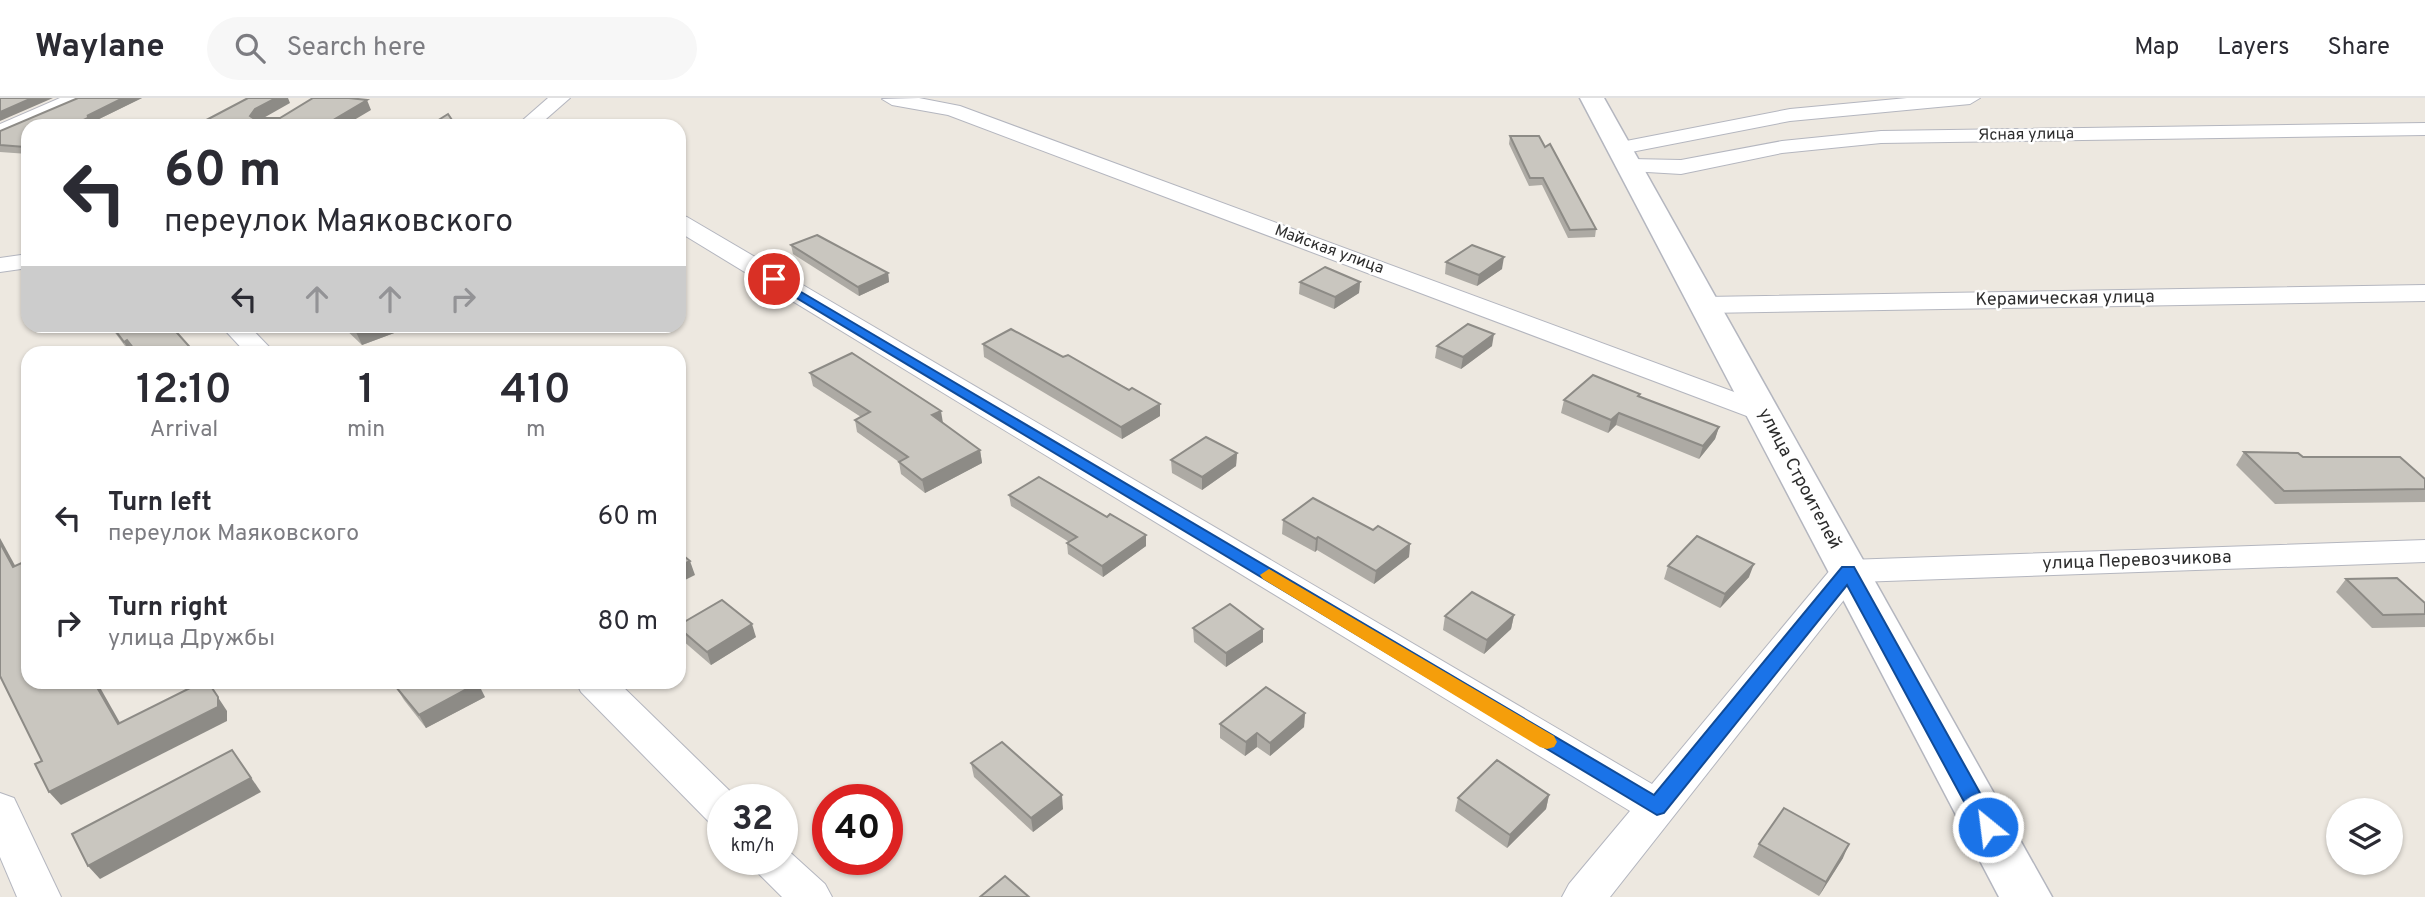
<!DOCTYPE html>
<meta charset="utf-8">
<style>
:root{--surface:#fff;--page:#f7f7f7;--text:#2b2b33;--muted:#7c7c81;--line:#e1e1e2}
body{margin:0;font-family:Overpass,sans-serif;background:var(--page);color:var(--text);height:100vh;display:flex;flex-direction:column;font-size:26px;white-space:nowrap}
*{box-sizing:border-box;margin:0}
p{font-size:23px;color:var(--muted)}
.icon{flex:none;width:38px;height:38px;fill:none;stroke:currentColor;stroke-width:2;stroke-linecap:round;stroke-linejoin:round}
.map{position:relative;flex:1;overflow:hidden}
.details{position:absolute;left:21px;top:248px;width:665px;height:343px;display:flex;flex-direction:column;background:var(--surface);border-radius:21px;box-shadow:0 2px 5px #0004}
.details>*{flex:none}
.banner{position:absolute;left:21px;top:21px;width:665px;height:214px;border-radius:21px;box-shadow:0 2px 5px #0004;background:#fff;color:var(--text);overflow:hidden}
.controls{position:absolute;left:2326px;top:700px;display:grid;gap:14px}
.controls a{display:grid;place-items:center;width:77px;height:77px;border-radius:50%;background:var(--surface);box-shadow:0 2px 5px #0004;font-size:35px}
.speed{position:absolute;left:707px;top:686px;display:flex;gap:14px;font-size:35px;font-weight:700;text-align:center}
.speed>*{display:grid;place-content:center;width:91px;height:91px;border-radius:50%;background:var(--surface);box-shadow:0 2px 5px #0004;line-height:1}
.speed small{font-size:18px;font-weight:400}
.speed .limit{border:10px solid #d22;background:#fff;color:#111}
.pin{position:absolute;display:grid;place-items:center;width:60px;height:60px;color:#fff;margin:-30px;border:4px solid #fff;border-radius:50%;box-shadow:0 2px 7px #0007}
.me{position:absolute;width:77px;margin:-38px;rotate:331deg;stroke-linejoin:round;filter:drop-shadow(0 0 5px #0008)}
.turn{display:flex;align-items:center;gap:24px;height:147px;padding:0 28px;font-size:32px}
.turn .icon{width:91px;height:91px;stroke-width:2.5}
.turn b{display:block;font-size:49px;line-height:60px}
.lanes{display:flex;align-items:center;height:66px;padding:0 28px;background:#0003;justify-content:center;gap:35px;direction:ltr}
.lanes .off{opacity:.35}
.eta{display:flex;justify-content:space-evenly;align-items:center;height:119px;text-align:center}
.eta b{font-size:42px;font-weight:600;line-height:49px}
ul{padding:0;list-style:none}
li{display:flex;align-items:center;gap:21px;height:105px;padding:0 28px}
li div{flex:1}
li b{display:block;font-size:26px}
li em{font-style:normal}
header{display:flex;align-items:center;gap:42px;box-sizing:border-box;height:98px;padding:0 35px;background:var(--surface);border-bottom:2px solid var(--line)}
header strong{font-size:33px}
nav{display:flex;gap:38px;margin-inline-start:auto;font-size:24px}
.search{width:490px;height:63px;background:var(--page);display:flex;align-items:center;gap:18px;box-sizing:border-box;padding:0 24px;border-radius:38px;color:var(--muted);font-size:26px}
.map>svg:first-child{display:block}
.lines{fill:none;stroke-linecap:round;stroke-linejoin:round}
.street-casing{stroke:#b4b6bf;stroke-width:2}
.secondary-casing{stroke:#b4b6bf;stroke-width:3}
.street{fill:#fff;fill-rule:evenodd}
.secondary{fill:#fff;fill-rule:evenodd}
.wall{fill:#adaaa4}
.shaded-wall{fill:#8d8b86}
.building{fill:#c9c6bf;stroke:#8d8b86;stroke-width:2}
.route{fill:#1a73e8;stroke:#114b97;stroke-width:2}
.slow{fill:#f59e0b}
.labels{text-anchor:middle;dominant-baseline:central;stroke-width:5;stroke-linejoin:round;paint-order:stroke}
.far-street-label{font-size:16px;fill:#2d2d2d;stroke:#fff}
.street-label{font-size:18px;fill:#2d2d2d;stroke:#fff}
</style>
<header>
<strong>Waylane</strong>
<div class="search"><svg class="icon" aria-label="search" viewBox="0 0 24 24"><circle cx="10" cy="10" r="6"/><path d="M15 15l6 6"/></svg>Search here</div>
<nav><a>Map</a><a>Layers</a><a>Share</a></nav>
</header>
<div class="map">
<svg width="2425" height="799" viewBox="0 0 2425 799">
<rect width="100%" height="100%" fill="#ede8e0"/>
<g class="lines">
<g class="street-casing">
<g id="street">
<path d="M60,0h26l-3,4 -83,36v-14z"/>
<path d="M548,0h22l-32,28h-22z"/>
<path d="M919,0l41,8 812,300 4,6 -4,6 -10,3 -10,-3 -804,-303 -56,-10 -10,-6z"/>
<path d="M1907,0h73l-10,6 -180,17 -169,33 -7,-2 -4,-4 4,-4 7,-2 169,-33z"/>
<path d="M2425,25v12l-544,8 -99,10 -101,21 -51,-3 -8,-1 -3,-5 3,-5 8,-1 51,1 101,-19 99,-10z"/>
<path d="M679,117l8,2 965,567 184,-221 12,-3 577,-20v22l-567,20 -248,315h-48l7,-13 61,-73 -951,-579z"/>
<path d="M28,156v14l-28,4v-14z"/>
<path d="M2425,187v16l-720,12 -9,-3 -4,-5 4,-5 9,-3z"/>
<path d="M221,228h28l27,28h-29z"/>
<path d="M576,584h42l119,116 -14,2v27l-14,-5 -128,-130z"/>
<path d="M0,695l14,5 47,99h-44l-17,-40z"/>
<path d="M782,747l43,39 7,13h-50l-25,-25 -6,-13h31z"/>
</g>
</g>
<g class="secondary-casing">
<path id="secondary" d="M1580,0h24l448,799h-53z"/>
</g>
<use href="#street" class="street"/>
<use href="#secondary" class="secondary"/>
</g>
<g class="wall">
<path d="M78,0h64l-47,23 1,3 -5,2h-63v28l-28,-2v-21z"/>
<path d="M1510,38l35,11 51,82 -1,8 -27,1 -26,-53 -13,1 -20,-42z"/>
<path d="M791,147l97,28 1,9 -30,14 -66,-42z"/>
<path d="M1446,164l56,7 -25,17 -32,-12z"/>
<path d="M1300,184h60l-1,11 -25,16 -35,-15z"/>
<path d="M110,228h61l25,28h-65z"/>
<path d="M342,228h71l-51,19z"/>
<path d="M983,246l80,13 97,47v12l-38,23 -138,-82z"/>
<path d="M1437,248h55l-31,23 -26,-11z"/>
<path d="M810,275l133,50 37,27 2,13 -57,30 -24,-19 -2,-12 -42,-30 -2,-12 6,-3 -48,-31z"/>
<path d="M1639,298l80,31 -4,12 -16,20 -83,-34 -8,8 -47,-20 3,-13z"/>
<path d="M2244,354l59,5 122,22v23l-150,2 -39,-39z"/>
<path d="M1237,355l-1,13 -34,24 -30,-17 -1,-13z"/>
<path d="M1009,397l137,51 -43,31 -35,-23 -1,-11 2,-1 -58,-36z"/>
<path d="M1283,422l90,10 37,14 -1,13 -35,27 -57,-34 -2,2 -33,-18z"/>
<path d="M1668,468l81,11 -29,31 -56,-29z"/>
<path d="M2346,481l79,24v24l-53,1 -36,-36z"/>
<path d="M1514,517l-3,14 -27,25 -41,-24 2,-14z"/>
<path d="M679,527l77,12 -45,28 -29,-25 -3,-7z"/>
<path d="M1193,530l70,1v13l-37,25 -32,-25z"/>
<path d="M396,589l89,10 -59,31 -22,-28z"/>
<path d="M1305,615l-1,14 -34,29 -13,-9 -12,9 -25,-18v-14z"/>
<path d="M971,665l92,46 -30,23 -59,-55z"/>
<path d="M1549,697l-3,14 -39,39 -52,-37 3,-13z"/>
<path d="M1759,746l84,14 -24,38 -66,-39z"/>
</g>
<g class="shaded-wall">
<path d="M32,0h21l-53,23v-9z"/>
<path d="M123,0h19l-47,23 1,3 -5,2h-20l16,-10z"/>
<path d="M276,0h12l2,5 -30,17 -5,6 -5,-10 5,-7z"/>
<path d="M367,2l4,10 -27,16h-21z"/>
<path d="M1504,159l-2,12 -25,17 2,-11z"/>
<path d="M888,175l1,9 -30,14 -1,-9z"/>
<path d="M1360,184l-1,11 -25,16 1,-12z"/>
<path d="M375,228h38l-51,19 -6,-13z"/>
<path d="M1494,236l-2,12 -31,23 2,-12z"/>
<path d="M127,242l7,13 -3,1 -7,-12z"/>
<path d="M1160,306v12l-38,23 -1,-12z"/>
<path d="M941,313l2,12 -11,-8z"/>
<path d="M1619,315l-3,12 -8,8 3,-13z"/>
<path d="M1719,329l-4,12 -16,20 4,-13z"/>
<path d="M980,352l2,13 -57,30 -3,-13z"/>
<path d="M1237,355l-1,13 -34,24v-13z"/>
<path d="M1146,437v11l-43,31 -1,-11z"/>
<path d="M1318,439l-1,13 -2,2 1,-13z"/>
<path d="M0,440l23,42 -10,-13 -13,-24z"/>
<path d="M1410,446l-1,13 -35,27 2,-13z"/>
<path d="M690,463l5,14 -16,8v-16z"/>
<path d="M1754,466l-5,13 -29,31 5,-14z"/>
<path d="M1514,517l-3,14 -27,25 3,-14z"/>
<path d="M752,526l4,13 -45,28 -4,-13z"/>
<path d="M1263,531v13l-37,25v-14z"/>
<path d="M94,584h3l31,55 -10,-13z"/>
<path d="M208,584l19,29v10l-166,84 -12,-13z"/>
<path d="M478,585l7,14 -59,31 -7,-13z"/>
<path d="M1305,615l-1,14 -34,29v-13z"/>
<path d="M1257,635v14l-12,9 1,-14z"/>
<path d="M232,652l29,42 -161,87 -12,-13z"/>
<path d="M1062,697l1,14 -30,23 -2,-14z"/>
<path d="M1549,697l-3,14 -39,39 3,-13z"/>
<path d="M1849,746l-6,14 -24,38 7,-14z"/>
</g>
<g class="building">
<path d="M0,0h32l-32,14z"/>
<path d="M78,0h45l-36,18h5l-21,10h-43v19l-3,2 -25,-2v-14z"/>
<path d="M248,0h28l-21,11 -5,7 3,2h27l33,-20h36l18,2 -44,26h-128z"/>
<path d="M448,16l8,12h-27z"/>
<path d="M1510,38h29l6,11 5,-3 46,85 -26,1 -27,-52h-13z"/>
<path d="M817,137l71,38 -30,14 -67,-42z"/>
<path d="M1472,147l32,12 -25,18 -33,-13z"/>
<path d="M1325,169l35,15 -25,15 -35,-15z"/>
<path d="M1468,226l26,10 -31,23 -26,-11z"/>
<path d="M112,228h59l25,28h-58l-11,-14 -3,2z"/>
<path d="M349,228h26l-19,6z"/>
<path d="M1011,231l52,28 5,-2 61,35 3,-2 28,16 -39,23 -138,-83z"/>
<path d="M852,255l89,58 -9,4 48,35 -58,30 -23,-18 9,-5 -53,-37 15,-8 -60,-39z"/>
<path d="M1593,277l47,19 -2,2 81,31 -16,19 -84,-33 -8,7 -47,-20z"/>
<path d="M1206,339l31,16 -35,24 -31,-17z"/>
<path d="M2244,354l54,1 5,4h97l25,22v10l-141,2z"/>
<path d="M1039,379l68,40 3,-3 36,21 -44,31 -35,-23 10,-6 -68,-42z"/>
<path d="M1313,400l60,32 5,-4 32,18 -34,27 -58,-34 -2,2 -33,-19z"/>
<path d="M1697,438l57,28 -29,30 -57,-28z"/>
<path d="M0,445l13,24 15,-7v122h66l24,42 84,-42h6l10,15v10l-169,85 -14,-28 7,-3 -42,-85z"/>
<path d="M679,454l11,9 -11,6z"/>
<path d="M2397,480l28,25v11l-42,1 -37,-36z"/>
<path d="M1472,494l42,23 -27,25 -42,-24z"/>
<path d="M722,502l30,24 -45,28 -28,-24v-3z"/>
<path d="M1230,506l33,25 -37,24 -33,-25z"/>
<path d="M405,584h72l1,1 -59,32 -23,-28z"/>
<path d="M1266,589l39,26 -35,30 -13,-10 -11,9 -26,-18z"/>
<path d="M1002,644l60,53 -31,23 -60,-55z"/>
<path d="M232,652l19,28 -163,88 -16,-32z"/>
<path d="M1497,662l52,35 -39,40 -52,-37z"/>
<path d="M1784,710l65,36 -23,38 -67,-38z"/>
<path d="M1005,778l24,21h-49z"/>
</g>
<path class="route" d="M774,178l880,519 188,-228h12l145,260 -3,6 -8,3 -7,-3 -134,-248 -183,228 -7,2 -887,-533 -2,-3z"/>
<path class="slow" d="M1269,471l285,167 3,6 -3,5 -7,2 -7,-2 -277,-168 -3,-4z"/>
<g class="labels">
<g class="far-street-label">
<text transform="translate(2026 37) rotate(-1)">Ясная улица</text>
<text transform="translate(1329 152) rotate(20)">Майская улица</text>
</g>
<g class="street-label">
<text transform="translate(2065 201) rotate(-1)">Керамическая улица</text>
<text transform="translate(1799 381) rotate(62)">улица Строителей</text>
<text transform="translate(2137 463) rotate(-2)">улица Перевозчикова</text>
</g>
</g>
</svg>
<div class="controls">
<a><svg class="icon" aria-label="layers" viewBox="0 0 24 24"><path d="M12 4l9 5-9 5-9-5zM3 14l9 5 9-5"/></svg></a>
</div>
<div class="speed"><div>32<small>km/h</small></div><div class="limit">40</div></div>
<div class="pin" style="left:774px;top:181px;background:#d93025"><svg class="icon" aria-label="arrive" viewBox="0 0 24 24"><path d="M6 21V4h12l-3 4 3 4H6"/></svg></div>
<svg class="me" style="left:1988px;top:729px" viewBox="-20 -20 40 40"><circle r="17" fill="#1a73e8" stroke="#fff" stroke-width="3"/><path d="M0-11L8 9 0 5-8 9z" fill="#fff"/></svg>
<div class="banner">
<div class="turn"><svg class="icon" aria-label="left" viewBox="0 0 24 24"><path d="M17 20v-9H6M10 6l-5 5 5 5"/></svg><div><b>60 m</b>переулок Маяковского</div></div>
<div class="lanes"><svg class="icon" aria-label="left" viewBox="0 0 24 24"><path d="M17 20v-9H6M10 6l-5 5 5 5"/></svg><svg class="icon off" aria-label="ahead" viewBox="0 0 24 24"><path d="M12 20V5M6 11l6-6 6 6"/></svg><svg class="icon off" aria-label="ahead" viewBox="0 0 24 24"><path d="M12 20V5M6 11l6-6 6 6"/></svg><svg class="icon off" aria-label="right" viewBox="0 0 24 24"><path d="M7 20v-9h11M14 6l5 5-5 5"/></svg></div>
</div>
<section class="details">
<div class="eta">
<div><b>12:10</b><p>Arrival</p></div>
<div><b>1</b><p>min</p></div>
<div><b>410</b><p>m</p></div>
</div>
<ul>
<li><svg class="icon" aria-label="left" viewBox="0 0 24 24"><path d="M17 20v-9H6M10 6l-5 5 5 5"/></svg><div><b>Turn left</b><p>переулок Маяковского</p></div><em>60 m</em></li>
<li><svg class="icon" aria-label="right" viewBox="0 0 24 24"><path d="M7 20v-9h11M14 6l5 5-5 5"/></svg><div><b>Turn right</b><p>улица Дружбы</p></div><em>80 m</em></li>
</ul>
</section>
</div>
